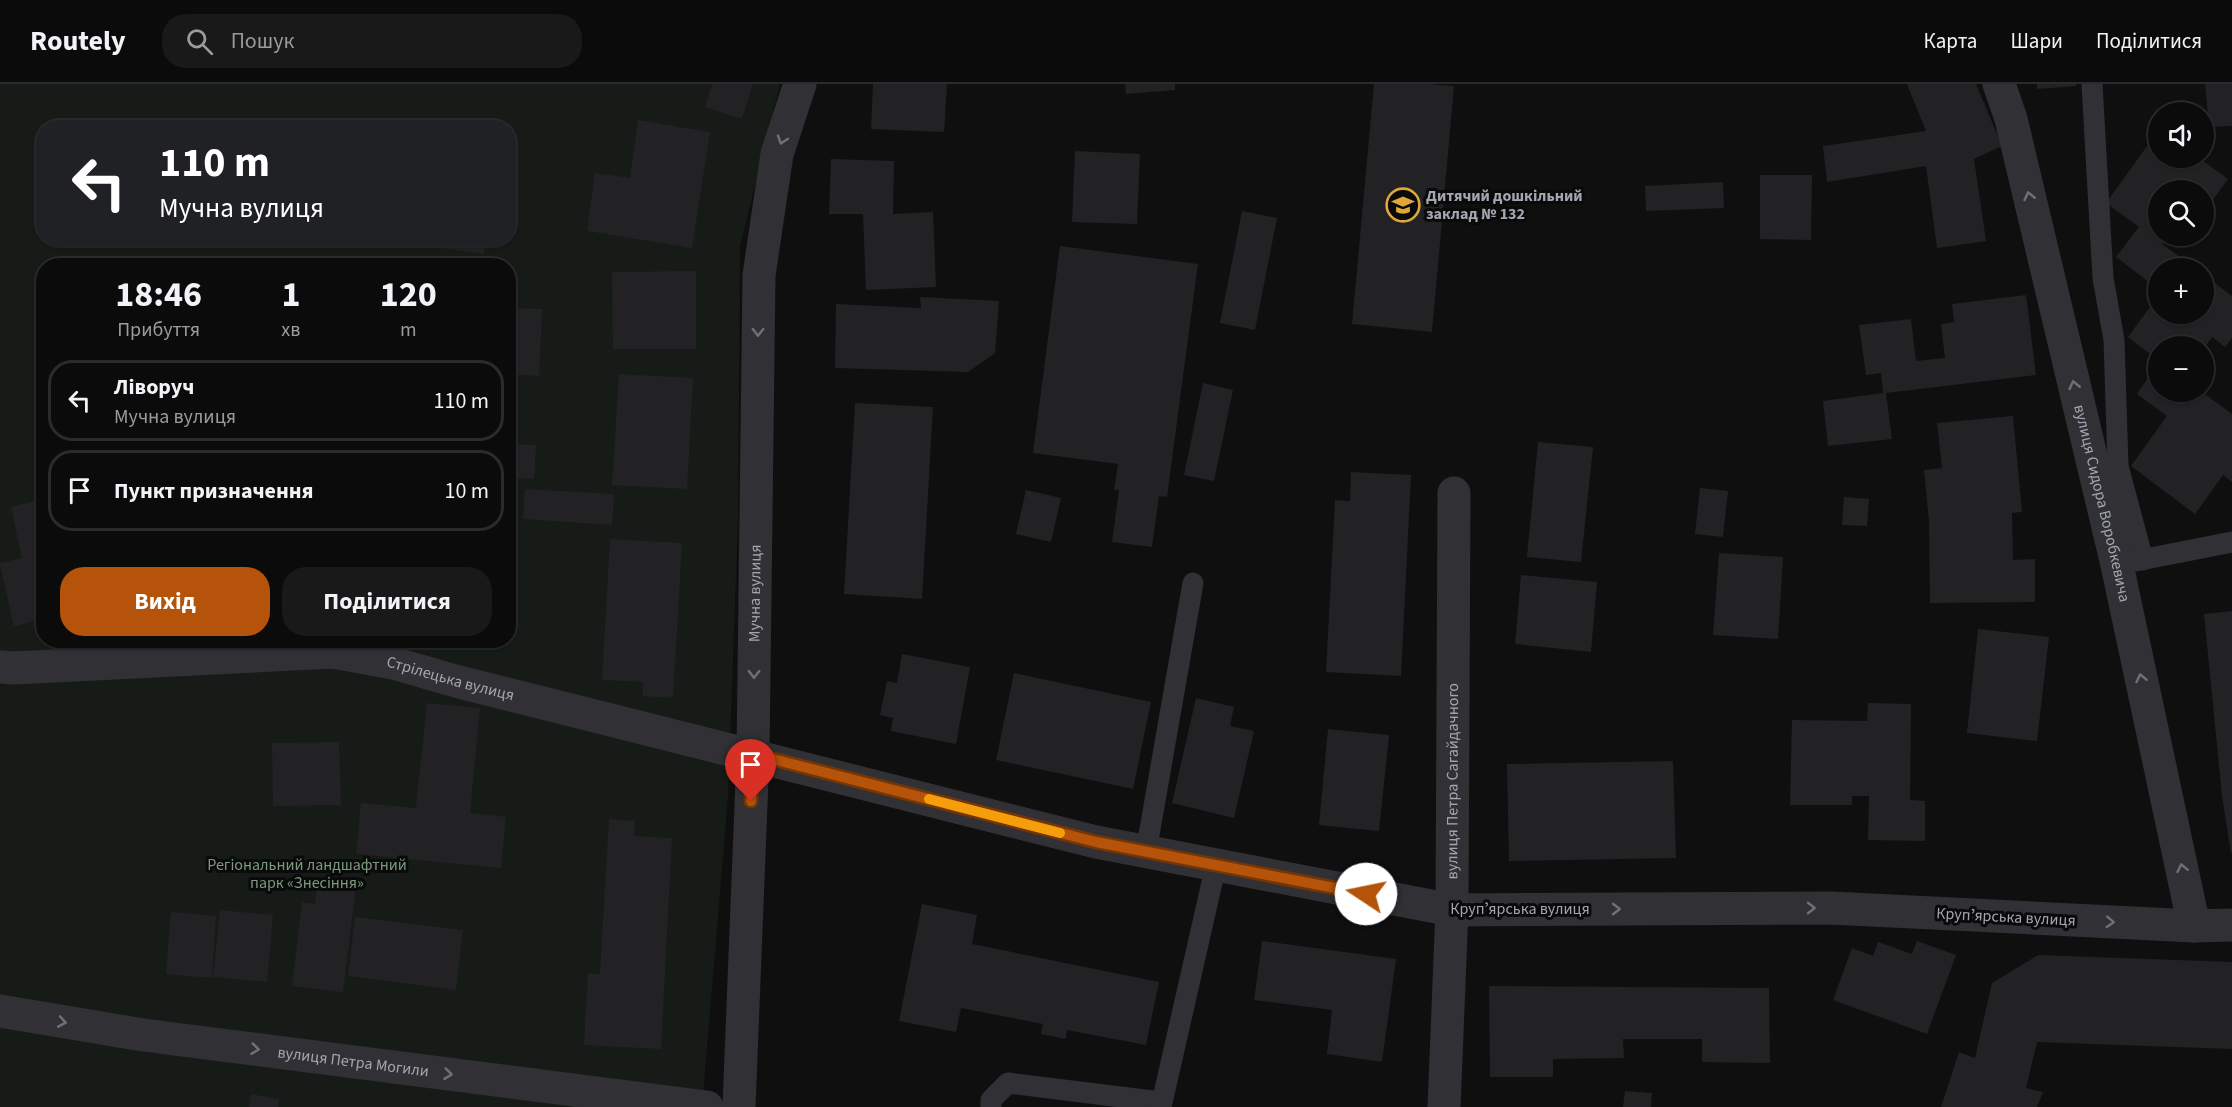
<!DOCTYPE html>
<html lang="uk">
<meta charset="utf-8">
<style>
:root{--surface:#0b0b0c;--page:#19191a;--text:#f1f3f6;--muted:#9a9b9d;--line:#2b2b2d;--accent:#b45309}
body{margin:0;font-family:"Source Sans 3",sans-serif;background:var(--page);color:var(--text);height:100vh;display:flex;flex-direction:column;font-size:22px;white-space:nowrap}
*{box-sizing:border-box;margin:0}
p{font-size:20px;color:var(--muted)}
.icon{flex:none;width:33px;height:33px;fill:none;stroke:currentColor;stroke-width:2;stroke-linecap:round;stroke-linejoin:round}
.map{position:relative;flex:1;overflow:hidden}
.panel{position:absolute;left:36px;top:174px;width:480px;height:390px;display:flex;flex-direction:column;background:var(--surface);border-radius:24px;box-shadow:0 2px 4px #0004,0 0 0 2px var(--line)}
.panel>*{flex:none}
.top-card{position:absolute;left:36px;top:36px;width:480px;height:126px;border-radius:24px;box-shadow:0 2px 4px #0004,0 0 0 2px var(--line);background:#202124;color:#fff;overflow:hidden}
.controls{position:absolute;left:2148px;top:18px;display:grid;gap:12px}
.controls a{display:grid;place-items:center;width:66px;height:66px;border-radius:50%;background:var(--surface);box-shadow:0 2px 4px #0004,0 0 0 2px var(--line);font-size:30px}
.pin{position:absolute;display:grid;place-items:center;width:51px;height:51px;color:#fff;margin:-62px -26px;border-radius:50% 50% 50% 0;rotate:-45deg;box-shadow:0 0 6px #0007}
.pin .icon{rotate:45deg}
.me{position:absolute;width:66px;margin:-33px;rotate:281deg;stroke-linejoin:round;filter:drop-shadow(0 0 4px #0008)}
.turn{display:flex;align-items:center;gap:21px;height:126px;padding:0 24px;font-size:27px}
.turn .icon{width:78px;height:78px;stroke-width:2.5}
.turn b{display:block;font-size:42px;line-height:51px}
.eta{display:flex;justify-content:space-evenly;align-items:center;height:102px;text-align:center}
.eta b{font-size:36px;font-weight:700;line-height:42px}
.button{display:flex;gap:12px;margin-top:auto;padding:12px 24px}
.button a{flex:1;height:69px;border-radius:24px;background:var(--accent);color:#fff;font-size:24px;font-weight:700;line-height:69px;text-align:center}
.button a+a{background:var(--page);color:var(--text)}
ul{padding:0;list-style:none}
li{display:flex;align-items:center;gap:18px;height:81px;margin:0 12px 9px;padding:0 12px;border:3px solid var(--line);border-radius:24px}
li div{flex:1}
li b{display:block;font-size:22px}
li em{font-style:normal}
header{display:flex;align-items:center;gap:36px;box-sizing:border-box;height:84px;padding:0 30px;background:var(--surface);border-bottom:2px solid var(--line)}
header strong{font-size:28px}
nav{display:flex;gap:33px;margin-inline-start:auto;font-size:21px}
.search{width:420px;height:54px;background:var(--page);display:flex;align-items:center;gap:15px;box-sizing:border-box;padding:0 21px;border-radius:24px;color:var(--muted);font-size:22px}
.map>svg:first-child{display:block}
.green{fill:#161b17;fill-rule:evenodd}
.building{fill:#222224}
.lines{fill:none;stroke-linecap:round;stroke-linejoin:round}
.service{stroke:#313135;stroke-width:21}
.minor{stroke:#313135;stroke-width:33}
.oneway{stroke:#6f7179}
.route-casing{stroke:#753606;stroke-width:15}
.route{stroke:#b45309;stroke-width:10}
.slow{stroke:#f59e0b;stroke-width:10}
.labels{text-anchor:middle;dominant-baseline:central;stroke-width:6;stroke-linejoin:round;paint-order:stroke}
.poi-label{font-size:16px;font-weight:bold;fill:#a2a6b0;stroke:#0a0a0b;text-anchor:start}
.street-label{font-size:16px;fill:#a2a6b0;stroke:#0a0a0b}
.park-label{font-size:16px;fill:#7a9a7c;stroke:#0a0a0b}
</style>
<header>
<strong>Routely</strong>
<div class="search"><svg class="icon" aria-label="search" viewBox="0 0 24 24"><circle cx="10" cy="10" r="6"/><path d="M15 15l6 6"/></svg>Пошук</div>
<nav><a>Карта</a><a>Шари</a><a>Поділитися</a></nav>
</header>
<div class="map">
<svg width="2232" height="1023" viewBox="0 0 2232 1023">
<rect width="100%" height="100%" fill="#0f0f10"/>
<path class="green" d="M0,0h780l-40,162 -2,275 -10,275 -26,311h-702zM44,44h464v110h-464zM44,182h464v374h-464z"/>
<g class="building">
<path d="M712,0h41l-11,35 -37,-12z"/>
<path d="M873,0h74l-3,48 -73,-3z"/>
<path d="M1125,0h50v6l-49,4z"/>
<path d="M1374,0h53l27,2 -22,246 -80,-8z"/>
<path d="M1907,0h69l26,62 -28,13 12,82 -49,7 -11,-82 -99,16 -4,-36 103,-15z"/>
<path d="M2037,0h39v2l-39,3z"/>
<path d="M2205,0h27v42l-23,1z"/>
<path d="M638,36l72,12 -18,116 -105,-17 8,-58 35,5z"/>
<path d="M2158,47v27h41l29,21 -24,33v-22h-46v46h11l-7,8 33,24h-37v21l-42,-32 23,-30 -33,-24z"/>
<path d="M1075,67l65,3 -3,70 -65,-2z"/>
<path d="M831,75l63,2 -1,53 40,-2 3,75 -70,3 -3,-76h-34z"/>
<path d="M1760,91h52l-1,65 -51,-1z"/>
<path d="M1723,98l1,26 -78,3 -1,-25z"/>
<path d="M1242,127l35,7 -22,112 -35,-7z"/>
<path d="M420,154h66l-2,16 -65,-9z"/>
<path d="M1060,162l138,18 -31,233 -8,-1 -7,51 -40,-5 7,-52h-5l4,-26 -85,-11z"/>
<path d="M696,187v78h-83l-1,-77z"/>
<path d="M2204,191l28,21v42l-7,9 -13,-10 -8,12v-3h-46v14l-30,-23 30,-41v18h46z"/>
<path d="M2026,211l10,80 -150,18 6,46 -64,7 -5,-45 60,-8 -2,-20 -15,2 -7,-50 52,-6 5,42 29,-3 -4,-34 13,-2 -2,-18z"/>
<path d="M920,213l79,4 -4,52 -27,19 -133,-4 1,-64 85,4z"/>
<path d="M508,224l34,1 -3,67 -31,-2z"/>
<path d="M2158,279v29h44l30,22v68l-9,-7 -28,39 -64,-48 36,-50 -30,-22z"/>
<path d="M619,290l74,4 -6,111 -75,-4z"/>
<path d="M1203,299l30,7 -19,91 -30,-6z"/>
<path d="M855,319l78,4 -11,192 -78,-5z"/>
<path d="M2013,332l9,96 -10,1 1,47 22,-1v43l-105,1 -1,-82 -5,-51 18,-2 -5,-45z"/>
<path d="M1538,358l55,5 -12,115 -54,-5z"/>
<path d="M508,360l28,1 -2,34 -26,-1z"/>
<path d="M1351,388l60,3 -10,201 -75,-4 9,-172 15,1z"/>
<path d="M1700,404l28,3 -5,46 -28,-3z"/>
<path d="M525,405l89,5 -2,31 -89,-6z"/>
<path d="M1026,406l35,8 -10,44 -35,-8z"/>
<path d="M1844,413l25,2 -2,27 -25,-1z"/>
<path d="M44,415v120l-30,7 -14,-61v-2l22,-5 -11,-51z"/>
<path d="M610,455l72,4 -9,155 -30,-2v-14l-41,-2z"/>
<path d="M1719,469l64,4 -5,82 -65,-4z"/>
<path d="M1521,491l76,7 -6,70 -76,-8z"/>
<path d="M2232,527v242h-1l-9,-57 -18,-182z"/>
<path d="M1978,545l71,8 -12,104 -70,-8z"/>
<path d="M460,556h40l-1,9z"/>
<path d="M902,570l68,13 -14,77 -65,-13 2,-13 -13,-3 7,-34 10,2z"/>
<path d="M1014,589l137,29 -18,87 -137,-29z"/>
<path d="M1196,614l38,9 -4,19 24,5 -20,87 -62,-15z"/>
<path d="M427,619l53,5 -10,105 36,4 -5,51 -145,-14 5,-51 55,5z"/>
<path d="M1868,619l43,1 -1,96 15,1v40l-57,-1 1,-44h-17v9h-62l2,-85 75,1z"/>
<path d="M1328,645l61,6 -10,96 -60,-6z"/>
<path d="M339,658l2,63 -68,1 -1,-63z"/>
<path d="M1673,677l3,97 -167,3 -2,-97z"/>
<path d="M609,735l26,2 -1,15 38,2 -11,211 -77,-4 4,-72 12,1z"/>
<path d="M317,797l39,5 -13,106 -51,-6 10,-84 13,2z"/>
<path d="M922,820l55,11 -5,29 187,38 -13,63 -79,-15 -1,9 -25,-5 2,-10 -82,-16 -5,24 -57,-11z"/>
<path d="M220,826l53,5 -6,67 -54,-5z"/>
<path d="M171,828l45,4 -4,62 -46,-4z"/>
<path d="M355,833l108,13 -7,60 -108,-14z"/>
<path d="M1262,857l134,18 -14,103 -55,-8 5,-44 -78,-10z"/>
<path d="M1917,857l39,14 -29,79 -94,-34 19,-52 21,8 5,-14 34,12z"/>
<path d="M2038,871l194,7v87l-195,-7 -11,46 17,4 -6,15h-96l18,-55 16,6 17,-75z"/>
<path d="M1489,902l280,2 1,75 -68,-1v-23h-79l1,19 -71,1v18h-63z"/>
<path d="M1625,1007l27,2 -1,14h-28z"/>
<path d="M251,1010l28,5 -1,8h-29z"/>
</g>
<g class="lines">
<g class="service">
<path d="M2092,0l11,194 11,62 4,126 25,94"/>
<path d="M2130,478l102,-20"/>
<path d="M393,579l1,-23"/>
<path d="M1146,768l47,-269"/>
<path d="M991,1023v-7l17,-17 153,19"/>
<path d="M1161,1023l55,-242"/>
</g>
<g class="minor">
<path id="s1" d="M1999,0l12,35 106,446 77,361"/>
<path id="s2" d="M0,583l14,1 319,-16 60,11 66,19 637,160 356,68 379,-2 363,18 38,-1"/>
<path id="s3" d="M0,927l143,24 564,72"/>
<path id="s4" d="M739,1023l14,-353 6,-479 18,-121 23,-70"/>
<path id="s5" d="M1444,1023l8,-197 2,-417"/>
</g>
</g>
<defs><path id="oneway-chevron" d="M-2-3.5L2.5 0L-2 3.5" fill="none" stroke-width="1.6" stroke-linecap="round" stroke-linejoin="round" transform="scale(1.5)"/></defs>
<g class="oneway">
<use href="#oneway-chevron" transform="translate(782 56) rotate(108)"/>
<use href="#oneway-chevron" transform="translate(2029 112) rotate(-103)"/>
<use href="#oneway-chevron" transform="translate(758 248) rotate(91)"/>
<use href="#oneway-chevron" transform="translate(2074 301) rotate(-103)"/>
<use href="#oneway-chevron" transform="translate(754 590) rotate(91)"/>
<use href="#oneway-chevron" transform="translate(2141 594) rotate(-102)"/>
<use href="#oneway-chevron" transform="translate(2182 784) rotate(-102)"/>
<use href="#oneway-chevron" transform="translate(1811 824)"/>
<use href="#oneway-chevron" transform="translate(1616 825)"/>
<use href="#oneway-chevron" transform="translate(2110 838) rotate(3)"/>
<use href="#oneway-chevron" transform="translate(62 938) rotate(10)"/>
<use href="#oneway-chevron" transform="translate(255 965) rotate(7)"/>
<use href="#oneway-chevron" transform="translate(448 990) rotate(7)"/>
</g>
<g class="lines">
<g class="route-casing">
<path id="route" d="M751,717l2,-47 343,88 270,52"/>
</g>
<use href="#route" class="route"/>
<path class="slow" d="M929,715l131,34"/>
</g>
<defs>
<g id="school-ring" transform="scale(1.725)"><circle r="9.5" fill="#0a0a0b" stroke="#dfa739" stroke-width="1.5"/><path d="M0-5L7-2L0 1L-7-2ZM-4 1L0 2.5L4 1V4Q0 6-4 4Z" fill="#dfa739"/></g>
</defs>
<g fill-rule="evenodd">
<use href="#school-ring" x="1403" y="121"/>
</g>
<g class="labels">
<g class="poi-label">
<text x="1426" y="112">Дитячий дошкільний<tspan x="1426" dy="18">заклад № 132</tspan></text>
</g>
<g class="street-label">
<text stroke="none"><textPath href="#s1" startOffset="432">вулиця Сидора Воробкевича</textPath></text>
<text stroke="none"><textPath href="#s4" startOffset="514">Мучна вулиця</textPath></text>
<text stroke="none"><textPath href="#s2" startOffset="454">Стрілецька вулиця</textPath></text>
<text stroke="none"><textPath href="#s5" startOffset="326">вулиця Петра Сагайдачного</textPath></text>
<text x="1520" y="825">Крупʼярська вулиця</text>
<text transform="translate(2006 833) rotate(3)">Крупʼярська вулиця</text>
<text stroke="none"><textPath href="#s3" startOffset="357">вулиця Петра Могили</textPath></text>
</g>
<g class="park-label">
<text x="307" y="781">Регіональний ландшафтний<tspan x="307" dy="18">парк «Знесіння»</tspan></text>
</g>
</g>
</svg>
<div class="controls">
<a><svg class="icon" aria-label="sound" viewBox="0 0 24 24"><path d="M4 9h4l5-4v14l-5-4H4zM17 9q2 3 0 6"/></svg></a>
<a><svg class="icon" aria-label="search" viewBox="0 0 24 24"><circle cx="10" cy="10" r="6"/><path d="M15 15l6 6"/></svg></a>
<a>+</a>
<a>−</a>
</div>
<div class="pin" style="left:751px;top:717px;background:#d93025"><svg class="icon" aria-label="arrive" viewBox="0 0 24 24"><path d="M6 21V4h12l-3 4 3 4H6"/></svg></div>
<svg class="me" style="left:1366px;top:810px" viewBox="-20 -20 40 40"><circle r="19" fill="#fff"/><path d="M0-13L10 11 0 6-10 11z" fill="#b45309"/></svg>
<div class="top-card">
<div class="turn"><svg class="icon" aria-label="left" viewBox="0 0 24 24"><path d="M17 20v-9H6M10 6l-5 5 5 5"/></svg><div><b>110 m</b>Мучна вулиця</div></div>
</div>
<section class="panel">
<div class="eta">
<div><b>18:46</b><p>Прибуття</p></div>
<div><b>1</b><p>хв</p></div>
<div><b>120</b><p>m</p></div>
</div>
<ul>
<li><svg class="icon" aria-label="left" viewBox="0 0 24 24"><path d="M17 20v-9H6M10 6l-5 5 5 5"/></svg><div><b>Ліворуч</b><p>Мучна вулиця</p></div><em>110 m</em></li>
<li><svg class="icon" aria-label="arrive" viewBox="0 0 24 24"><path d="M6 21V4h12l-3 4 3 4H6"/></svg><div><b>Пункт призначення</b></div><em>10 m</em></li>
</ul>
<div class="button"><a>Вихід</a><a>Поділитися</a></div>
</section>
</div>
